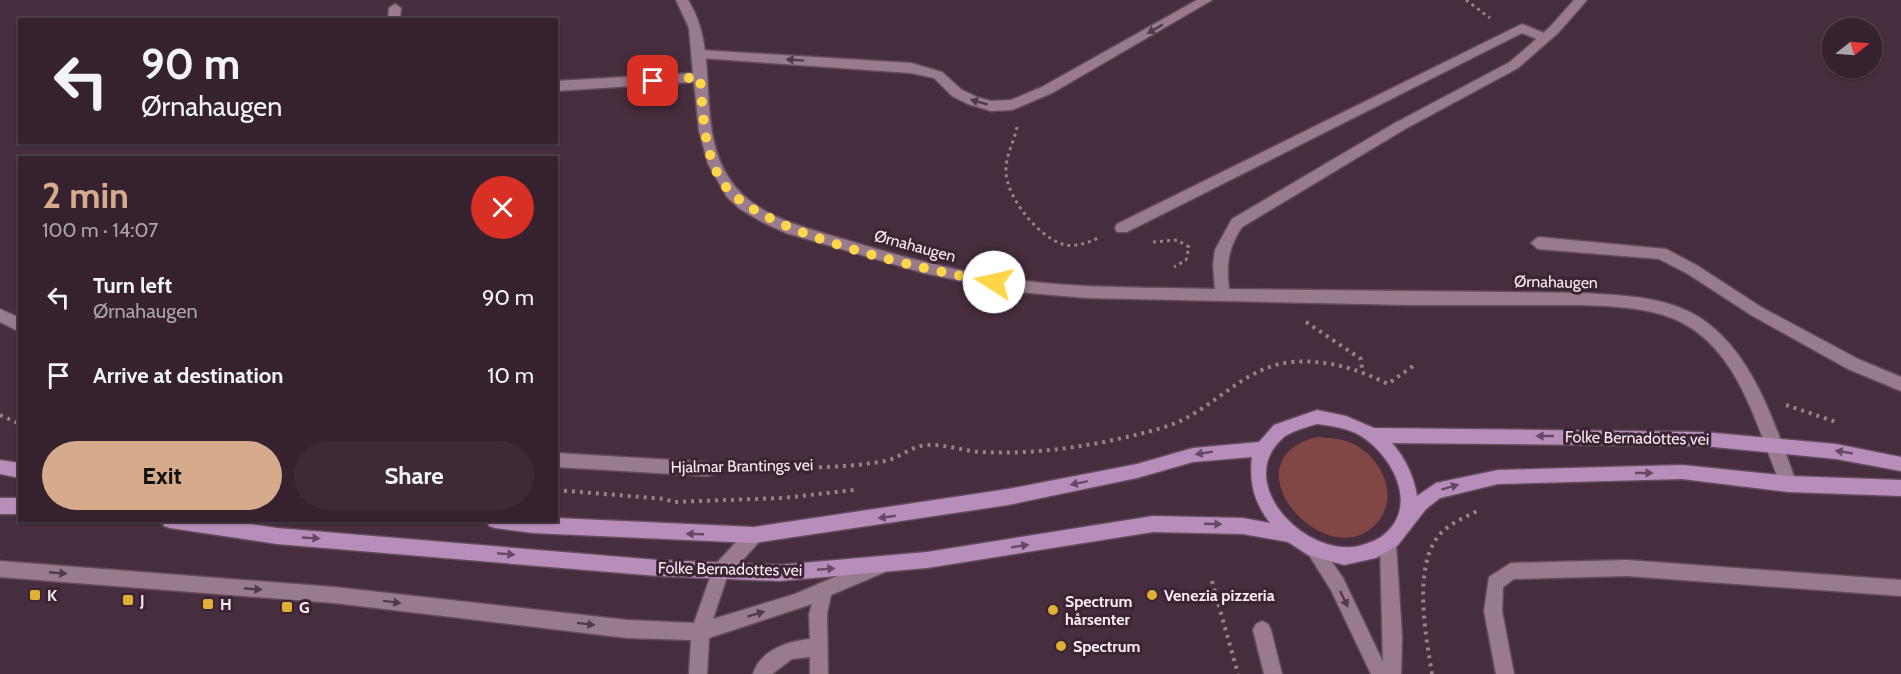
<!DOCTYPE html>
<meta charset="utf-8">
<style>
:root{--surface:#35222e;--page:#3d2a36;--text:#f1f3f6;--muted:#aaa4aa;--line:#4f3f4a;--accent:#d6ab8b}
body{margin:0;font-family:Cabin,sans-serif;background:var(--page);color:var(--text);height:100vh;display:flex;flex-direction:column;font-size:22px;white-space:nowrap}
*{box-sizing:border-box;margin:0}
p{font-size:20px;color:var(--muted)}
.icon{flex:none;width:33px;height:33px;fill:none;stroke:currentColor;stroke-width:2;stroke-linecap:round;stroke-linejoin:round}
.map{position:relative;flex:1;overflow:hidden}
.details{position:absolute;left:18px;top:156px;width:540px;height:366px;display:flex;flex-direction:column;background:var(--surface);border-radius:0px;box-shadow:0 2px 4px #0004,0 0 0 2px var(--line)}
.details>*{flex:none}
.guide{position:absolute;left:18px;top:18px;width:540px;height:126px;border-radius:0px;box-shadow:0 2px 4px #0004,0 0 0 2px var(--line);background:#35222e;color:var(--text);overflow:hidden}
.needle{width:39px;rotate:73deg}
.fabs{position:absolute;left:1822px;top:18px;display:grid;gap:12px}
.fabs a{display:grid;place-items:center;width:60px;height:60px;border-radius:50%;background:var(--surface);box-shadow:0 2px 4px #0004,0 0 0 2px var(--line);font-size:30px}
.pin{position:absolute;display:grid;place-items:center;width:51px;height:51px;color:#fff;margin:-26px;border-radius:12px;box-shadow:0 3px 9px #0006}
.me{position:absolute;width:66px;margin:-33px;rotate:280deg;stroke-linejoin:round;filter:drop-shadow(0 0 4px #0008)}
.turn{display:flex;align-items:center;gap:21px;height:126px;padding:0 24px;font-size:27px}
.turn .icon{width:78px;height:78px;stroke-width:2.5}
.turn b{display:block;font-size:42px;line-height:51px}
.round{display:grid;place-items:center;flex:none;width:63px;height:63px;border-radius:32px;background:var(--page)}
.headline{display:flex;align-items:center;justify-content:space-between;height:102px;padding:0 24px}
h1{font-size:36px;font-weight:800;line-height:45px;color:var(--accent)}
.cta{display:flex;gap:12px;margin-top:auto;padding:12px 24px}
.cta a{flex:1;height:69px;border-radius:36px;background:var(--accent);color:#111;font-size:24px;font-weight:800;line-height:69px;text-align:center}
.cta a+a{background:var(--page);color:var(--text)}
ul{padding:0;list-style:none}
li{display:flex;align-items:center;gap:18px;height:78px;padding:0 24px}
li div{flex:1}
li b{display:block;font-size:22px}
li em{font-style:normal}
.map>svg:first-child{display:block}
.green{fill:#814745}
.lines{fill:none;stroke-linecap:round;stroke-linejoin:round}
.service-casing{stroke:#634c5b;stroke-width:3}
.minor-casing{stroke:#634c5b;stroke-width:3}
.primary-casing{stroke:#634c5b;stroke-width:3}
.path-far1{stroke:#97818e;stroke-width:3;stroke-dasharray:3 4;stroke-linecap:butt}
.path{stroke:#97818e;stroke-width:4;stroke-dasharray:3 5;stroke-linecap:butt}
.service{fill:#997b8e;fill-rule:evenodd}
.minor{fill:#997b8e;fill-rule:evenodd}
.primary{fill:#b78dba;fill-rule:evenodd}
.oneway{fill:#533a4a}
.oneway2{fill:#674963}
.route{stroke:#ffd54a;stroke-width:10;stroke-dasharray:0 18}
.poi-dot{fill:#dfb034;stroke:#3c2434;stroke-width:2}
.labels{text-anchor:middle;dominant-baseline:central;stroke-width:6;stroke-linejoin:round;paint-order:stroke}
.street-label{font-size:16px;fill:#fbeaf4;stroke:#3c2434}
.poi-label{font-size:16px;font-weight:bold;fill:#fbeaf4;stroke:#3c2434;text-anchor:start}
</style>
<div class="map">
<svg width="1901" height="674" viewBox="0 0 1901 674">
<rect width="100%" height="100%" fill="#472e3e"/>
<path class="green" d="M1317,437c11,1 22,1 32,5 31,12 53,54 27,82 -50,53 -153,-63 -59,-87z"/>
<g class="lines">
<g class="service-casing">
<g id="service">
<path d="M1197,0h15l-160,93 -40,17 -21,1 -23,-7 -16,-8 -18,-18 -23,-5 -211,-15 -6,-4 6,-4 211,13 31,9 20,18 15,7 14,4 20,-1 31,-13z"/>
<path d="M1574,0h13l-29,33h-8v-6z"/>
<path d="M395,4l6,4 -1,12h-12l1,-12z"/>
<path d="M1522,24l27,11 2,3 -6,4 -23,-9 -395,199h-10l-2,-4 2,-4z"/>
<path d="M754,527l6,2 2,6 -2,6 -33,36 -14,42 82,-25 84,-36 6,2 3,6 -3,6 -54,23 -4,19 1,60h-18v-17l-18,2 -20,15h-19c7,-24 35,-33 57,-35l-1,-25 3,-10 -103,34 -2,36h-18l2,-34 -64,-2 -293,-35 -334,-26v-16l334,26 293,33 67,3 20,-57 34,-37z"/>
<path d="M1627,560l274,20v16l-274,-20 -113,3 -11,8 -1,24 12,63h-18l-12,-63 5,-34 22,-14z"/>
<path d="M1262,621l6,3 3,6 11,44h-18l-11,-44 3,-6z"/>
</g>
</g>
<g class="minor-casing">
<g id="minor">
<path d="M676,0h12c33,52 7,121 39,175 24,41 74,51 116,64 55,17 111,32 168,40 67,10 136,8 204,10l-2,-24 2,-15 17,-31 163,-96 115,-61 40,-35h8v6l-40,35 -113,61 -163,98c-14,21 -16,37 -13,62l353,4c36,2 75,3 108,19 62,32 84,112 107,172l-2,5 -6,3 -6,-3c-28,-62 -44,-151 -120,-174 -26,-8 -54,-9 -81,-10h-173l-323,-7 -77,-7 -85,-18 -138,-40 -24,-11 -22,-13 -13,-12 -19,-33 -9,-33 -5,-49 -138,9v-10l137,-8 -4,-45z"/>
<path d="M1538,237l128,12 32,17 63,41 97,52 43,18v14l-53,-22 -97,-54 -63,-41 -29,-15 -121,-10 -7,-6z"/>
<path d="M0,309l20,9v14l-20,-10z"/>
<path d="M556,453l151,9 6,2 2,5 -2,5 -6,2 -151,-9z"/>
<path d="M1388,536l6,2 2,6 6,92 -1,38h-30l-40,-84 -26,-41 2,-6 6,-2 6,2 24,35 40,84 -3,-118 2,-6z"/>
</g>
</g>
<g class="primary-casing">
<g id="primary">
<path d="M1317,410l29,6 28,12 330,4 132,12 65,13v14l-65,-12 -132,-13 -312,-3c13,15 22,33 25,53l19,-13 62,-13 184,-5 107,11 112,4v16l-112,-4 -107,-13 -184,5 -58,14 -14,11 -28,36 -22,13 -32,7 -36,-10 -20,-13 -45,-8 -90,-2 -226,36 -148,13 -121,-5 -381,-32 -107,-16 -6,-2 -2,-6h64l51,8 381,32 121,5 148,-13 226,-36 90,2 27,5c-16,-21 -21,-40 -18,-66l-59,5 -56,16 -129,27 -254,38 -221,-10 -38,-5 -6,-2 -2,-6h69v-2l198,9 254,-38 129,-25 56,-16 66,-6 15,-17zM1317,424c15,2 31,4 44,12 30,19 57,66 26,96 -8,8 -18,11 -28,14 -52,11 -120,-57 -82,-102 3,-3 6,-7 10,-9 9,-5 20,-8 30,-11z"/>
<path d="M0,460l20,3v15l-20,-4z"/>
<rect x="0" y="498" width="20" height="16"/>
</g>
</g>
<g class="path-far1">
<path d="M1466,0l24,18"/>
<path d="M1017,127c-3,15 -12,30 -11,45 1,26 32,64 56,72 12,4 25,-1 36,-6"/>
<path d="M1153,242l24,-2 12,7 -3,13 -12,7"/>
</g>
<g class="path">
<path d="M1306,322l55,37 1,11"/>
<path d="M1786,405l53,18"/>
<path d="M0,415l20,9"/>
<path d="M731,469c51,-2 104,1 154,-8 15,-3 26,-15 42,-16 18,-1 36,6 54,7 54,3 113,-6 166,-20 16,-4 32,-9 46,-18 33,-19 58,-48 99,-52 34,-3 66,7 96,22l25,-18"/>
<path d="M556,490l109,9 8,3 110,-4 71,-8"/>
<path d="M1212,581l26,93"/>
<path d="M1432,674c-6,-38 -20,-108 8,-140 10,-11 26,-17 39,-24"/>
</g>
<use href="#service" class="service"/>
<use href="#minor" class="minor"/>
<use href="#primary" class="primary"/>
</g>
<defs><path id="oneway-solid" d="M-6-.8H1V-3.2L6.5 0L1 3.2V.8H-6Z" transform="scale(1.5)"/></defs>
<g class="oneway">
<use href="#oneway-solid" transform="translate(1155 29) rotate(150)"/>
<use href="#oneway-solid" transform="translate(795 60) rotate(-176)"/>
<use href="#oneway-solid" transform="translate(979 102) rotate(-164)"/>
<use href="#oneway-solid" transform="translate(58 573) rotate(5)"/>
<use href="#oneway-solid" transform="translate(253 589) rotate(4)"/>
<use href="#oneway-solid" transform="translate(1344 599) rotate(64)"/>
<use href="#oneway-solid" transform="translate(392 602) rotate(7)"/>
<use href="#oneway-solid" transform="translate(756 614) rotate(-17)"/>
<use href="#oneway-solid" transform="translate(586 624) rotate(7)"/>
</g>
<g class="oneway2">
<use href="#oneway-solid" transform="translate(1545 436) rotate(180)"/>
<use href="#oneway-solid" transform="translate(1844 452) rotate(-171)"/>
<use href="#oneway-solid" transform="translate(1204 453) rotate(171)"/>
<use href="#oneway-solid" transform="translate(1644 473)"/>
<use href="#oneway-solid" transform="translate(1079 483) rotate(168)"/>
<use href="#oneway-solid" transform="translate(1450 487) rotate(-17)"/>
<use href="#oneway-solid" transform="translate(887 517) rotate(172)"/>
<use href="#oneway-solid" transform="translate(1213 524) rotate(2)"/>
<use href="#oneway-solid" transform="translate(695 534) rotate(-178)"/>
<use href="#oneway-solid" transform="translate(311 538) rotate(3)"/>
<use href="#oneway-solid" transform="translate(1020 546) rotate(-9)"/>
<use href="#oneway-solid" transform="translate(506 554) rotate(5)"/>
<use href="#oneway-solid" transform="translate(826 569) rotate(-5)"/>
</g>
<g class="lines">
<path class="route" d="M653,81l47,-4c3,35 3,81 26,110 40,49 204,84 268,95"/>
</g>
<g class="poi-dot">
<rect x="29" y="589" width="12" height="12" rx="3"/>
<circle cx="1152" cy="595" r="6"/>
<rect x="122" y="594" width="12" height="12" rx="3"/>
<rect x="202" y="598" width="12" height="12" rx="3"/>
<rect x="281" y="601" width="12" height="12" rx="3"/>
<circle cx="1053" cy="610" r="6"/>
<circle cx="1061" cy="646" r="6"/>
</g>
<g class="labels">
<g class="street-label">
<text transform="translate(915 246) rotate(15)">Ørnahaugen</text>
<text transform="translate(1556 282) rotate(1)">Ørnahaugen</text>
<text transform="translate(1637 438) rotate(1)">Folke Bernadottes vei</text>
<text transform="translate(742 466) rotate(-1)">Hjalmar Brantings vei</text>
<text transform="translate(730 569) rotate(1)">Folke Bernadottes vei</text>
</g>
<g class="poi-label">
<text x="47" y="595">K</text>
<text x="1164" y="595">Venezia pizzeria</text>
<text x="140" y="600">J</text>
<text x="1065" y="601">Spectrum<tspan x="1065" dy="18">hårsenter</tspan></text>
<text x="220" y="604">H</text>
<text x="299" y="607">G</text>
<text x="1073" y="646">Spectrum</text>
</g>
</g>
</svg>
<div class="fabs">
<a><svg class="needle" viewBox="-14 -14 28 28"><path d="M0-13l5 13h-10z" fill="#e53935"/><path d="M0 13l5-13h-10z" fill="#aaa4aa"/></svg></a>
</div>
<div class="pin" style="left:653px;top:81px;background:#d93025"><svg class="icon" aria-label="arrive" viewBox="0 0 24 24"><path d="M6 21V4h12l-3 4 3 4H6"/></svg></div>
<svg class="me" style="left:994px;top:282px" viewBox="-20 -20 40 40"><circle r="19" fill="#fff"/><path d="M0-13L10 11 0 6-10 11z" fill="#ffd54a"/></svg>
<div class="guide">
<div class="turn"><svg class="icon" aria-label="left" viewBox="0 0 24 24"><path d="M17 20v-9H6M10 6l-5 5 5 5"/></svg><div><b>90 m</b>Ørnahaugen</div></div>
</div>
<section class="details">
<div class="headline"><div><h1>2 min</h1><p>100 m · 14:07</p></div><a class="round" style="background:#d93025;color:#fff"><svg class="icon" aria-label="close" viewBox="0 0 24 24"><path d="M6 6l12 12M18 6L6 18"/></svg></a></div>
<ul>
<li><svg class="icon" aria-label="left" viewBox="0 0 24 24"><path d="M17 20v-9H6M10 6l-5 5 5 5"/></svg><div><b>Turn left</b><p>Ørnahaugen</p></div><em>90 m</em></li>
<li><svg class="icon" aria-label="arrive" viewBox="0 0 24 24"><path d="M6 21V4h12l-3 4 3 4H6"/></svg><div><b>Arrive at destination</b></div><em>10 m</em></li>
</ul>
<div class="cta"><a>Exit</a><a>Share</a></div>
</section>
</div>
